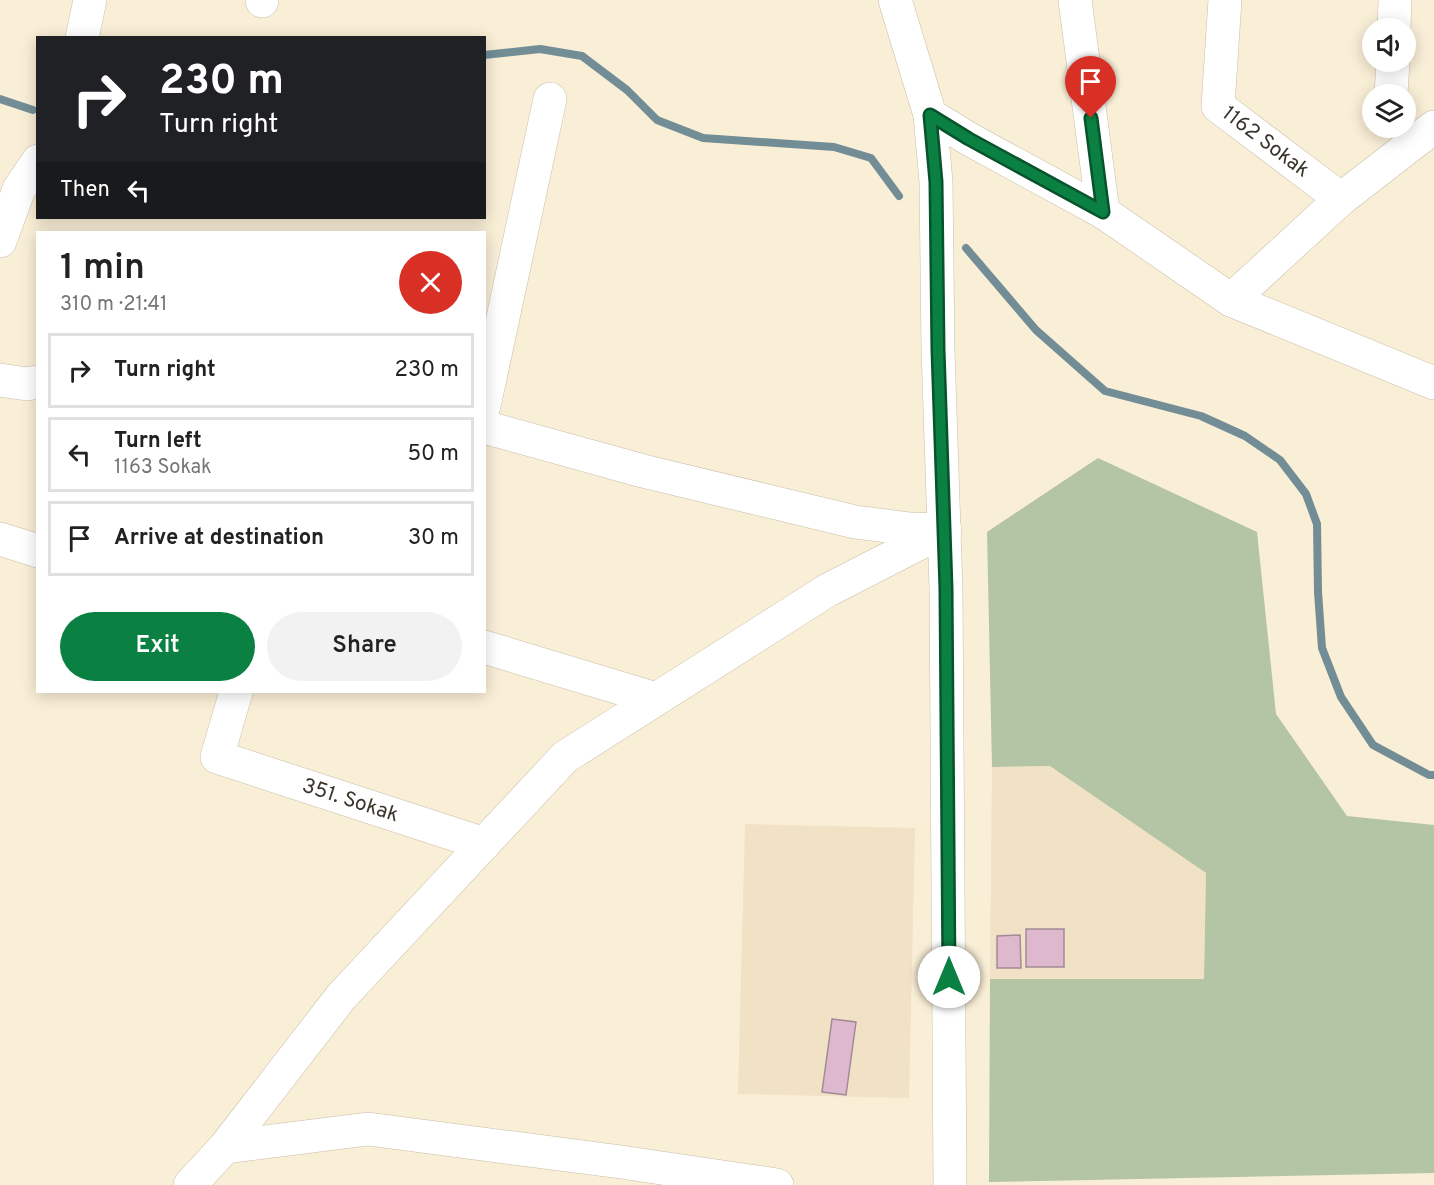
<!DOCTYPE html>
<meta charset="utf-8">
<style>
:root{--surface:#fff;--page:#f2f2f2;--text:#222;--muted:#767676;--line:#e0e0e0;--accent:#0b8043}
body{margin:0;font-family:Overpass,sans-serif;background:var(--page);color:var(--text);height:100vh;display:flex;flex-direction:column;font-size:22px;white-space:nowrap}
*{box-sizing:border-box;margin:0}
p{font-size:20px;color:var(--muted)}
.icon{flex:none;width:33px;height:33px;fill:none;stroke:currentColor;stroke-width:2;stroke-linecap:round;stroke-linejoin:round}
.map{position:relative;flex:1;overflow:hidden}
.details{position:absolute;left:36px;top:231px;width:450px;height:462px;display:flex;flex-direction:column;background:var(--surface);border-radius:0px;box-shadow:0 3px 15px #0003}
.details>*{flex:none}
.guide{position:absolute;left:36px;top:36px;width:450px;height:183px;border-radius:0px;box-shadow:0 3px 15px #0003;background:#202124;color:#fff;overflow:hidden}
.tools{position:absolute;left:1362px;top:18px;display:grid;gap:12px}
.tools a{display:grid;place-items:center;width:54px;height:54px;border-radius:50%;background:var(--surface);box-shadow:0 3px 15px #0003;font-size:30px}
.pin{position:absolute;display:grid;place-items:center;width:51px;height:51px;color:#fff;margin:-62px -26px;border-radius:50% 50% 50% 0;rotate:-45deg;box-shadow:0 0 6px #0007}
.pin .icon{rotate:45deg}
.me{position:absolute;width:66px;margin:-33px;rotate:0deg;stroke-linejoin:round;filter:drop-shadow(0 0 4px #0008)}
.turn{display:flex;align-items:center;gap:21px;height:126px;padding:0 24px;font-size:27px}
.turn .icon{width:78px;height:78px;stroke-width:2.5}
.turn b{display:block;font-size:42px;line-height:51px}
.then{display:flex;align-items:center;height:57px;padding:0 24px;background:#0003;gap:12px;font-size:22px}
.round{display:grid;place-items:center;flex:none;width:63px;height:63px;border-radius:32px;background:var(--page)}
.summary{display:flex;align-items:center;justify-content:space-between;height:102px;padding:0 24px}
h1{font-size:36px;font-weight:600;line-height:45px}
.cta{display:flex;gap:12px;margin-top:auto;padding:12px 24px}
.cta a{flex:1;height:69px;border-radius:36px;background:var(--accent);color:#fff;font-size:24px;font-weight:600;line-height:69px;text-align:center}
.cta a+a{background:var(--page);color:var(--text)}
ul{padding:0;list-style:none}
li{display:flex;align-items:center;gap:18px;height:75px;margin:0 12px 9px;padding:0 12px;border:3px solid var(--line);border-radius:0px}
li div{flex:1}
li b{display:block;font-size:22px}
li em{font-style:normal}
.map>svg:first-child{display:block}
.built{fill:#f1e2c5}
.green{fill:#b4c5a5}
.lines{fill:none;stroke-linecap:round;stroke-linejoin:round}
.stream{stroke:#728d96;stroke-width:8}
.building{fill:#deb9ce;stroke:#a18a97;stroke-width:1.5}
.minor-casing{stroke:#c9bea8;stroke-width:34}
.minor{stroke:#fff;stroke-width:33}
.route-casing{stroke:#07532c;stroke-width:15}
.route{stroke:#0b8043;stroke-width:10}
.labels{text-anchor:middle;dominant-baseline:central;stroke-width:4.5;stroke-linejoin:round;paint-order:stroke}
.street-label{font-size:21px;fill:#3a362c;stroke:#fefcf7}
</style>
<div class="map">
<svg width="1434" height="1185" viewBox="0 0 1434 1185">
<rect width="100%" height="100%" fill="#f9eed6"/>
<g class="built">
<path d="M1050,766l156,107 -2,107 -214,-1 2,-212z"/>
<path d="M745,824l170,4 -6,270 -171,-4z"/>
</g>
<path class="green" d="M1098,458l159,74 19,182 71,102 87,9v348l-445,9 1,-203h214l2,-106 -156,-107 -58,1 -5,-235z"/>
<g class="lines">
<g class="stream">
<path d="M484,55l56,-6 42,7 45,34 30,30 46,18 131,9 37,11 28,38"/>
<path d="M0,99l33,11"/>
<path d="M966,248l70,82 69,61 96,25 44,20 35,24 26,34 11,30 1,68 4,56 19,49 32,48 56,30h5"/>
</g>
</g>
<g class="building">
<rect x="1026" y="929" width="38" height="38"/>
<path d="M1020,935l1,33h-24v-32z"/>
<path d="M832,1019l24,3 -10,73 -24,-3z"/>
</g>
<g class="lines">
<g class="minor-casing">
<g id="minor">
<path d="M895,0l35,115 6,67 2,168 8,239 4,596"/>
<path d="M1075,0l28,212"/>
<path id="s1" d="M1225,0l-7,106 123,93"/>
<path d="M262,1v-1"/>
<path d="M1394,28l1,-28"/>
<path d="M82,38l8,-38"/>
<path d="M1391,94l2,-32"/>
<path d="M930,115l39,24 134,73 128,88 203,83"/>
<path d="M0,241l19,-52 19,-28"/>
<path d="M1231,300l110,-101 93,-72"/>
<path d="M0,380l27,4 11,-2"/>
<path d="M484,406l66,-307"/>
<path d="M484,427l159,44 212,51 55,7 33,1"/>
<path d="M0,539l38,12"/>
<path d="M484,647l172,52"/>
<path id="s2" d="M236,692l-19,65 267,87"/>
<path d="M225,1147l143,-18 253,33 156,23"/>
<path d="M190,1185l35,-38 116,-150 224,-240 263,-167 117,-60"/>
</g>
</g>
<use href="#minor" class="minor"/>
</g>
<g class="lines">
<g class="route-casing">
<path id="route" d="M949,977l-3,-388 -8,-239 -2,-168 -6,-67 39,24 134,73 -12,-94"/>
</g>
<use href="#route" class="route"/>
</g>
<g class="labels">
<g class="street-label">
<text stroke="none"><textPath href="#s1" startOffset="166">1162 Sokak</textPath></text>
<text stroke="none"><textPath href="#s2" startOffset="208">351. Sokak</textPath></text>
</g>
</g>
</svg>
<div class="tools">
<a><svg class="icon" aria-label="sound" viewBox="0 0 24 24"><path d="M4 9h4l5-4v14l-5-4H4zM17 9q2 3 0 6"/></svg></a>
<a><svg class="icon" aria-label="layers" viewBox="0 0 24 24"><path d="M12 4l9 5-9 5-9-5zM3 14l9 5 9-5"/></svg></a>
</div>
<div class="pin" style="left:1091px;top:118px;background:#d93025"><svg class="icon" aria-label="arrive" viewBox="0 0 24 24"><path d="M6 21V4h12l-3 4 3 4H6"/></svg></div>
<svg class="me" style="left:949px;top:977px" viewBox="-20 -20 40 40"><circle r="19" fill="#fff"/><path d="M0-13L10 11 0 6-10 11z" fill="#0b8043"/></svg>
<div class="guide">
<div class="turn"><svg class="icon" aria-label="right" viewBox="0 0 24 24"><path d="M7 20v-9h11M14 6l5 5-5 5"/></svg><div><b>230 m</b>Turn right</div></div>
<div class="then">Then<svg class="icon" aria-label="left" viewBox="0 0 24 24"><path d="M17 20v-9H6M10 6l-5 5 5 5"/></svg></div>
</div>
<section class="details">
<div class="summary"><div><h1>1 min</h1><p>310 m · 21:41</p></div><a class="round" style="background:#d93025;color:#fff"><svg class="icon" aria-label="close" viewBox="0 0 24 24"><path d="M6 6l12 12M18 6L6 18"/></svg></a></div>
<ul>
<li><svg class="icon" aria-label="right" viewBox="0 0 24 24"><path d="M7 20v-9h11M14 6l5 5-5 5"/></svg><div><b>Turn right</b></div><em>230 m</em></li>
<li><svg class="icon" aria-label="left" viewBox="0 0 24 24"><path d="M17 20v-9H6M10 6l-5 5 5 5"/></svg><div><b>Turn left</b><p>1163 Sokak</p></div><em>50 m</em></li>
<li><svg class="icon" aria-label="arrive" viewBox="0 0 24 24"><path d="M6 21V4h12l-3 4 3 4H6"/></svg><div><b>Arrive at destination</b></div><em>30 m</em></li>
</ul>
<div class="cta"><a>Exit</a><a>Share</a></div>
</section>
</div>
